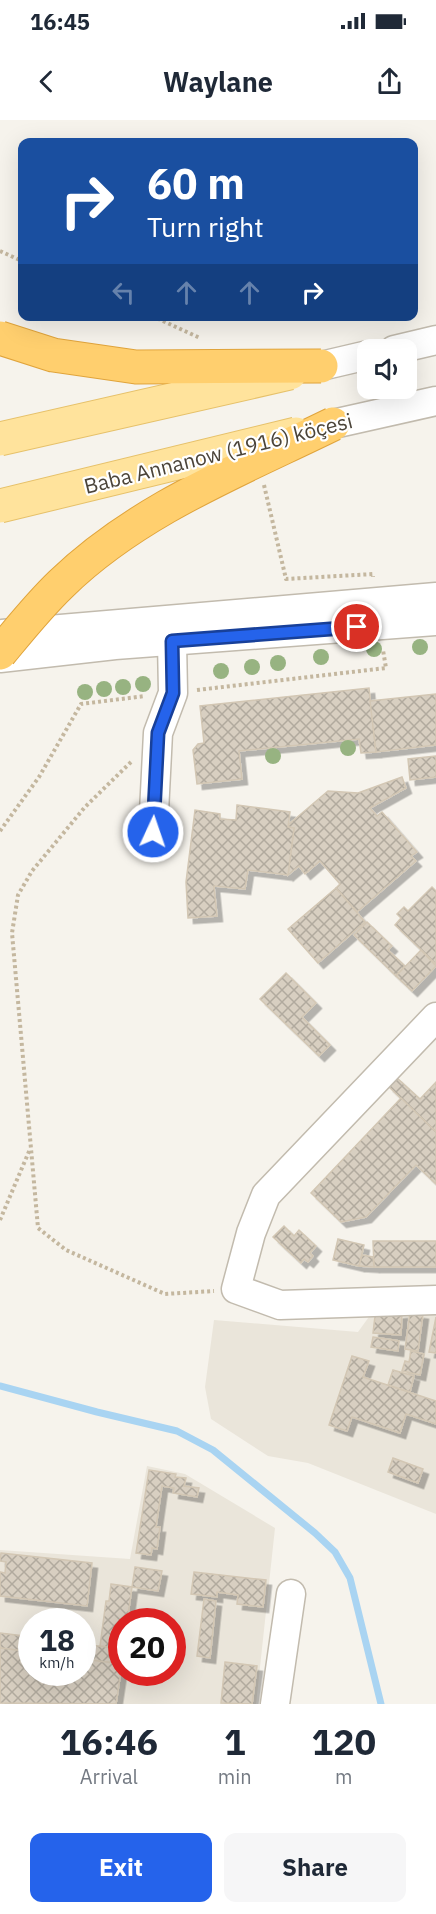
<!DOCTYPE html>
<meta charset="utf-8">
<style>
:root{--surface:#fff;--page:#f6f6f7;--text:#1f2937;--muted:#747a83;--accent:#2563eb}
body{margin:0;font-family:"IBM Plex Sans",sans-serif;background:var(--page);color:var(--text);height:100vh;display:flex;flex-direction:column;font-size:22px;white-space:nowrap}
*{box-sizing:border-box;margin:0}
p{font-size:20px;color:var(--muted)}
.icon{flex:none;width:33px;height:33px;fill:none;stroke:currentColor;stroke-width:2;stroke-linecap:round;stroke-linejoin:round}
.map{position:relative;height:1584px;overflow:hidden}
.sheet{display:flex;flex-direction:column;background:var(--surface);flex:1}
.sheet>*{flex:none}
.guide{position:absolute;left:18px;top:18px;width:400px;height:183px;border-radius:12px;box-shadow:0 6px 24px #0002;background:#1a4fa0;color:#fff;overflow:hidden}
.controls{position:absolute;left:357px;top:219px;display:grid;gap:12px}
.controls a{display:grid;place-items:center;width:60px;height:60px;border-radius:12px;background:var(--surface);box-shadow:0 6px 24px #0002;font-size:30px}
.speed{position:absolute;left:18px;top:1488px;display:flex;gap:12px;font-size:30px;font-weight:700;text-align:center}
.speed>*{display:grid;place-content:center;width:78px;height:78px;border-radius:50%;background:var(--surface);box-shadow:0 6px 24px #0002;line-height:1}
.speed small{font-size:15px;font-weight:400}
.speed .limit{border:9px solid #d22;background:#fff;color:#111}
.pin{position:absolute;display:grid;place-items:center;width:51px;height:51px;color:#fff;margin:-26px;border:3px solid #fff;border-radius:50%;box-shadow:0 2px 6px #0007}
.me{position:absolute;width:66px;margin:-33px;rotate:3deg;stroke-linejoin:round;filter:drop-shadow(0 0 4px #0008)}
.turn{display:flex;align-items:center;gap:21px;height:126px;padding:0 30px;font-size:27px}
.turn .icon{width:78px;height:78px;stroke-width:2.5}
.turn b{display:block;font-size:42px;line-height:51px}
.lanes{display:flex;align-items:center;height:57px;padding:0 30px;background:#0003;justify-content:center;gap:30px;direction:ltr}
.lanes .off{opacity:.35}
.eta{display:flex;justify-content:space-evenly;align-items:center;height:102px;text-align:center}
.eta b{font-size:36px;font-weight:800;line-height:42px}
.button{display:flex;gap:12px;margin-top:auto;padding:12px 30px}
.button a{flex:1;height:69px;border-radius:12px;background:var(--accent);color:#fff;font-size:24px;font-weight:800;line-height:69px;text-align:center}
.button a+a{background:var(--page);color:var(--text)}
.status{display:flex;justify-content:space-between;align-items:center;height:42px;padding:0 30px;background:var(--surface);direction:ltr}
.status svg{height:16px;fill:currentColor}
header{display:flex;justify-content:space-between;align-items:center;height:78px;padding:0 30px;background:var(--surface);font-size:27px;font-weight:800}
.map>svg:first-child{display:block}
.residential{fill:#eae5da;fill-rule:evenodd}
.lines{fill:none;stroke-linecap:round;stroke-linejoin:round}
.stream{stroke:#a9d4f2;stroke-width:7}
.building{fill:url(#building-cross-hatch);stroke:#d3c7b4;stroke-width:1.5;filter:url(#shadow)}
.minor-casing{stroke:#c2bbae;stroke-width:31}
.path{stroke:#c4b79f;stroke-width:4;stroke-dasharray:3 3;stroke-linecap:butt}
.minor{stroke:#fff;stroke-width:28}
.major-bridge-casing{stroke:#e6c16a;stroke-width:35;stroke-linecap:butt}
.highway-bridge-casing{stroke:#e0a43c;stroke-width:35;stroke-linecap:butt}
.major-bridge{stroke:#ffe39c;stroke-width:33}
.highway-bridge{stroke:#ffcf6e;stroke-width:33}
.tree{fill:#97b381}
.route-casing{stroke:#184099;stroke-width:15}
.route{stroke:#2563eb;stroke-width:10}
.labels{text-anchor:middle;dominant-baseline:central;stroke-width:4.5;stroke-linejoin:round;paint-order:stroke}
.street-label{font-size:21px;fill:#4b4439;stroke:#fff}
</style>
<div class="status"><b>16:45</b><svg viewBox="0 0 49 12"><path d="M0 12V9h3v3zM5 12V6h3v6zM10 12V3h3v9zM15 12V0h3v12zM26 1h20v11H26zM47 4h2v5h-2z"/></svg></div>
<header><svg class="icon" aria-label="back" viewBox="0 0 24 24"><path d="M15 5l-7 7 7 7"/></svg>Waylane<svg class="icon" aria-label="share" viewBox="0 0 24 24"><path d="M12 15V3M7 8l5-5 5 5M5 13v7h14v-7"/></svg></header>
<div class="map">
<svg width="436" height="1584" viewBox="0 0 436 1584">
<defs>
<pattern id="building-cross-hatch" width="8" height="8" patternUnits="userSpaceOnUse" patternTransform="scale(1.5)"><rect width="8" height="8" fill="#d8cfc1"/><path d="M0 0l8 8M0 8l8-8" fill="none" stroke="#b1aa9e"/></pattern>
<filter id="shadow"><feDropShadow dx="5.5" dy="5.5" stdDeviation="0" flood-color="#0004"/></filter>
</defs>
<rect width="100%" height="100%" fill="#f6f3ec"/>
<g class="residential">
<path d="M436,1189v205l-128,-51 -40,-7 -57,-37 -6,-32 9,-67 144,12 13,-18z"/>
<path d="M147,1346l38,8 90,54 -19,176h-256v-154l130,9zM32,1502h50v50h-50zM122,1502h50v50h-50z"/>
</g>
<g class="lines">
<path class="stream" d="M0,1266l97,26 80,19 36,19 102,83 20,19 15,26 31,126"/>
</g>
<g class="building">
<path d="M369,568l7,64 -15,1 -2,-14 -120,12 3,28 -45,5 -4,-34 5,-6 6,-1 -4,-37z"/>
<path d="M436,574v51l-60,7 -6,-51z"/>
<path d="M436,636v21l-26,3 -2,-21z"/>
<path d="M402,657l4,11 -36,20 7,8 5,-4 35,40 -6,4 5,5 -59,51 -21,-24 4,-4 -20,-23 -15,13 -6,-8 -11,9 6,-47 -6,-1v-2l40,-34 30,2z"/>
<path d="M237,685l53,7 -2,15 6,1 -6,47 -40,-5 -3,19 -31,-3 3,30 -29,2 -2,-36 9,-72 25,4v5l16,1z"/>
<path d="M432,767l4,4v73l-41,-39 6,-7 -4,-4 7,-7 4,4z"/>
<path d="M336,768l29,34 -47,41 -30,-34z"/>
<path d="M367,802l25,24 -4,4 17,16 -9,10 -42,-41z"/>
<path d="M421,830l15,16 -24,25 -16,-15z"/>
<path d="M286,853l30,30 -14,14 28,28 -11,11 -59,-57z"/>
<path d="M396,957l24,22 16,-17v50l-48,-46z"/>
<path d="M401,978l35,34v52l-20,-19 -50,52 -25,5 -30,-29z"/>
<path d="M284,1106l10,10 5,-6 17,16 -6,7 3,3 -5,6 -4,-3 -3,4 -28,-26z"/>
<path d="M338,1119l26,6 -5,21 -26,-6z"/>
<path d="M373,1121h63v26h-62z"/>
<path d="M362,1135l11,2 1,10 -15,-1z"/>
<path d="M410,1192l13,2 -5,37 -13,-2z"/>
<path d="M402,1193l-1,22 -28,-2 2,-17z"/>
<path d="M436,1197v36l-7,-1z"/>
<path d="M373,1217l26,4 -1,10 -27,-4z"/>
<path d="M411,1231l13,3 -4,21 -18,-4 3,-10 4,1z"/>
<path d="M352,1236l17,5 -6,16 73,24v23l-30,-10 -6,19 -48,-16 -5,14 -18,-6z"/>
<path d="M393,1250l21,6 -4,16 -22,-7z"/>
<path d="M393,1338l30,11 -5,14 -30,-11z"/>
<path d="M149,1350l27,4 -1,3 11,1 -2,8 15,2 -2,9 -24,-4 1,-5 -12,-2 -6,41h4l-3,22 -5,-1 -1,7 -15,-2z"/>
<path d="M1,1433l91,10 -5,43 -87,-10v-24l5,1 1,-11 -6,-1z"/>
<path d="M135,1447l27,4 -4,20 -26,-4z"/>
<path d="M194,1452l72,8 -3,27 -26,-3 1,-9 -21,-3v5l-26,-3z"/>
<path d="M111,1464l21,3 -5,35h-5v27l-22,-3 6,-45h3z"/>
<path d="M204,1479l12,2 -6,57 -13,-2z"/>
<path d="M0,1513l32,4v15l-32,-4z"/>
<path d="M82,1524l40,5v15l-40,-5z"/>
<path d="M0,1528l32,4v20h50v-13l40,5 -6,40 -116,-1z"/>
<path d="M225,1542l32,4 -5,38 -31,-1z"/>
</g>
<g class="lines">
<g class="minor-casing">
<g id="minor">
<path d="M394,230l42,-10"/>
<path d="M321,246l47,-11"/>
<path d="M333,304l103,-23"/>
<path d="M2,514l434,-37"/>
<path d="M0,538l115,-13 321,-24"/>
<path d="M153,712l5,-99 15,-40 -1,-52"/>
<path d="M436,897l-170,178 -15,38 -15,56 44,16 156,-5"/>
<path d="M275,1584l16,-110"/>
</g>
</g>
<g class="path">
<path d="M0,131l22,10"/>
<path d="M152,196l48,22"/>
<path d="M264,365l22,94 87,-5v3"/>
<path d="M197,570l189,-22 -3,-18"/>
<path d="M131,642l-46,45 -53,64 -14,24 -6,38 26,295 28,22 99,44 49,-3"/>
<path d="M0,711l39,-54 42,-73 64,-8"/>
<path d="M0,1100l30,-71"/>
</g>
<use href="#minor" class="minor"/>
<g class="major-bridge-casing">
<g id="major-bridge">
<path d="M0,319l290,-66"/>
<path d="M0,386l296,-72"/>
</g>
</g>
<g class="highway-bridge-casing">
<g id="highway-bridge">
<path d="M0,218l53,17 83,12 185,-1"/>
<path d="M0,533c19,-23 39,-48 61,-69 76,-74 178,-114 272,-160"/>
</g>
</g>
<use href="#major-bridge" class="major-bridge"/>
<use href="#highway-bridge" class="highway-bridge"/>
</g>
<g class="tree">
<circle cx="420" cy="527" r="8"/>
<circle cx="374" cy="529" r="8"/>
<circle cx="321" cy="537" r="8"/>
<circle cx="278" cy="543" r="8"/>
<circle cx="252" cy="547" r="8"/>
<circle cx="221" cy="551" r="8"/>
<circle cx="143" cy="564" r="8"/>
<circle cx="123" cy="567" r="8"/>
<circle cx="104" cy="569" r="8"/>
<circle cx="85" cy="572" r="8"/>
<circle cx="348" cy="628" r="8"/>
<circle cx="273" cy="636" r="8"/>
</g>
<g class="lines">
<g class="route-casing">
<path id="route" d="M153,712l5,-99 15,-40 -1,-52 185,-14"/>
</g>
<use href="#route" class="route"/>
</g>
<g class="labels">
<g class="street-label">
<text transform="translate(218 333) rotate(-14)">Baba Annanow (1916) köçesi</text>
</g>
</g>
</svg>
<div class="controls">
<a><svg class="icon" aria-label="sound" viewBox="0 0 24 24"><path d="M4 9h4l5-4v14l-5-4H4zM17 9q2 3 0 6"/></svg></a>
</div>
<div class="speed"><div>18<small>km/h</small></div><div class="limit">20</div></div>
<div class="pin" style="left:357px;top:507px;background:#d93025"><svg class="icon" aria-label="arrive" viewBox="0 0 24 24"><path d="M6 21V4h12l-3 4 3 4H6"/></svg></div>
<svg class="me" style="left:153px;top:712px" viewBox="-20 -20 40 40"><circle r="17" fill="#2563eb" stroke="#fff" stroke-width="3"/><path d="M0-11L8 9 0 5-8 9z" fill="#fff"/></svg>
<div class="guide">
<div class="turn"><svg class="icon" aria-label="right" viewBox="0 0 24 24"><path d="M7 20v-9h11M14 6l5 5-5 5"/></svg><div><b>60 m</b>Turn right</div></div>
<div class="lanes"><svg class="icon off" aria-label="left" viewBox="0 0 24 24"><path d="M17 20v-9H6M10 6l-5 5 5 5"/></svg><svg class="icon off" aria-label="ahead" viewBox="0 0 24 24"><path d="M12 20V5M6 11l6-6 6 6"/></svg><svg class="icon off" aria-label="ahead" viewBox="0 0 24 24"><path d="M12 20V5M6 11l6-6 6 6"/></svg><svg class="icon" aria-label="right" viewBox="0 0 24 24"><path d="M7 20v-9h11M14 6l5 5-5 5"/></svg></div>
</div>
</div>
<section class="sheet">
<div class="eta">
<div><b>16:46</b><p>Arrival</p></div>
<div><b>1</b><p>min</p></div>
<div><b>120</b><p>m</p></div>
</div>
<div class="button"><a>Exit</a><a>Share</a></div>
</section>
